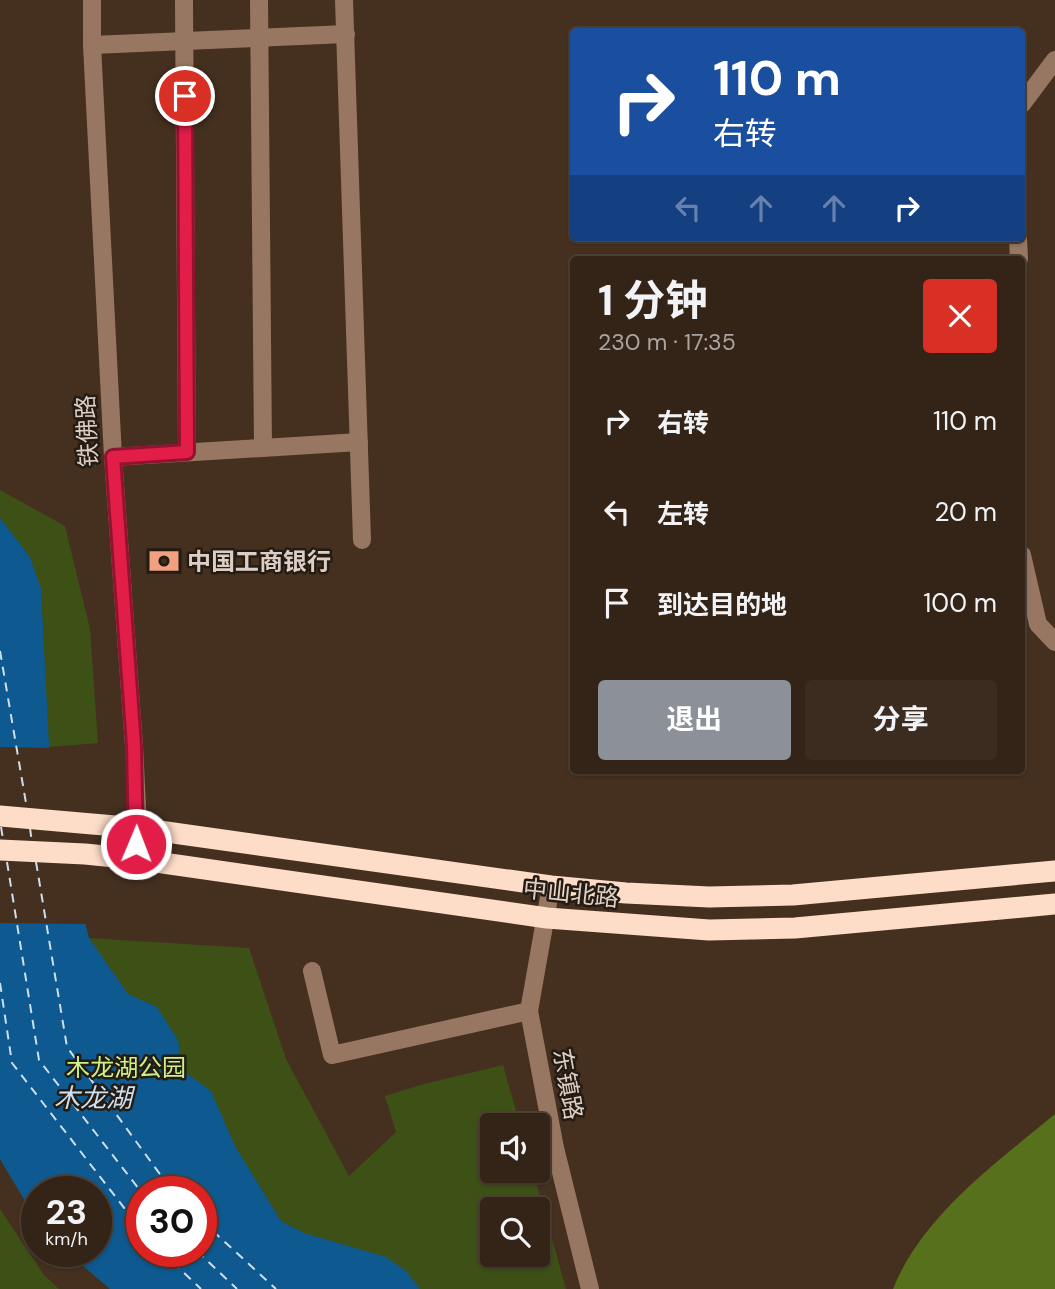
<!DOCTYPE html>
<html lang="zh">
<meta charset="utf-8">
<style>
:root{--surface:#342417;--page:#3c2c20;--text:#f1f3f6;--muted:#a9a4a1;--line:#4e4136;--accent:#8c9099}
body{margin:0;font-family:"DM Sans","Noto Sans SC",sans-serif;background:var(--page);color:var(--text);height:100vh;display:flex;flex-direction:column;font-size:26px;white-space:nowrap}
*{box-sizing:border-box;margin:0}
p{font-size:23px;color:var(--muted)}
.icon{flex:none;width:38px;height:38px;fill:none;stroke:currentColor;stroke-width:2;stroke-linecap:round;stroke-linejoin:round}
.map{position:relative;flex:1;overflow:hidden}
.details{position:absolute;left:570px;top:256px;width:455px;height:518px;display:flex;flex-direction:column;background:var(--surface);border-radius:7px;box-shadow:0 2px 5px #0004,0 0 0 2px var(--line)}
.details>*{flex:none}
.hud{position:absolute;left:570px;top:28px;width:455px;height:214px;border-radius:7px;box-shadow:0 2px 5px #0004,0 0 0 2px var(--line);background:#1a4fa0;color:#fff;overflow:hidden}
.buttons{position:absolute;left:480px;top:1113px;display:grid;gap:14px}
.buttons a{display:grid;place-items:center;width:70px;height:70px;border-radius:7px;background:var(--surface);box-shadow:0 2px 5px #0004,0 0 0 2px var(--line);font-size:35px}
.speed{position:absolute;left:21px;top:1176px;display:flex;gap:14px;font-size:35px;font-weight:700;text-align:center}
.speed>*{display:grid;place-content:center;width:91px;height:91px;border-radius:50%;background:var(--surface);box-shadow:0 2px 5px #0004,0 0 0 2px var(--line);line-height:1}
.speed small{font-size:18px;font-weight:400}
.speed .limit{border:10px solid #d22;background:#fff;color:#111}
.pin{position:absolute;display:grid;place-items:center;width:60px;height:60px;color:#fff;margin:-30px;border:4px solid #fff;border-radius:50%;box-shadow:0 2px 7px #0007}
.me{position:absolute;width:77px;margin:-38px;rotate:1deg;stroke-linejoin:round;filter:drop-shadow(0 0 5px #0008)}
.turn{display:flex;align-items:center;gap:24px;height:147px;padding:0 28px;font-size:32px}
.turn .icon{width:91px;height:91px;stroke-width:2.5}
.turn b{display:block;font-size:49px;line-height:60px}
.lanes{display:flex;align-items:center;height:66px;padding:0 28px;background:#0003;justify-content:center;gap:35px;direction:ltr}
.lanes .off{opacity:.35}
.round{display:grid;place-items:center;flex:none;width:74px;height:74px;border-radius:7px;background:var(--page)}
.headline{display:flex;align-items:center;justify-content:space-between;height:119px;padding:0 28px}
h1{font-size:42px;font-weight:700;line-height:52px}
.cta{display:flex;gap:14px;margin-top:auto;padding:14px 28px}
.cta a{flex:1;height:80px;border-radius:7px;background:var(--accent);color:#fff;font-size:28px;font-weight:700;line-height:80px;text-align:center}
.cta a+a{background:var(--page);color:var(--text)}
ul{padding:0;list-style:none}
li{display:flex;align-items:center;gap:21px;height:91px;padding:0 28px}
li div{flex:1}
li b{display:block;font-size:26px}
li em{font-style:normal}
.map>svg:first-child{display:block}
.green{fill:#3d5016;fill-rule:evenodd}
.forest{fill:#56701c}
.water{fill:#0d5990;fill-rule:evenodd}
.pier{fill:#45301f}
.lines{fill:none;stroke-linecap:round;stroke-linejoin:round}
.ferry{stroke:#cddeee;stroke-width:2;stroke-dasharray:9 7;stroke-linecap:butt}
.minor{stroke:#977762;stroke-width:18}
.highway{stroke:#fdddc8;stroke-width:21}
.route-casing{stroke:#92132f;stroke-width:18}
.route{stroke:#e11d48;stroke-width:12}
.labels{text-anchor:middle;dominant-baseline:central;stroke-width:5;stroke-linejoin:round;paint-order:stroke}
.street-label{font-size:24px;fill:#dccec4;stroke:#241b13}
.poi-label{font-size:24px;font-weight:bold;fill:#dccec4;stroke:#241b13;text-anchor:start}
.park-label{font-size:24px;fill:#cbf285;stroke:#241b13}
.water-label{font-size:26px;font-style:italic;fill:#cddeee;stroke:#241b13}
</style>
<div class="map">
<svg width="1055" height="1289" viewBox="0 0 1055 1289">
<rect width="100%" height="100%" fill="#45301f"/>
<g class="green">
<path d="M0,490l65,36 25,103 8,114 -49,4 15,94 25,97 160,10 37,111 63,117 47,-44 -11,-36 39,-12 79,-19 17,60h-28v46h41l33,118h-456l-44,-38h30v-59h-59v29l-37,-62zM142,1192h59v59h-59zM492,1209h45v46h-45z"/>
<path d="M0,1209l44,66 15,14h-59z"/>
</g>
<path class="forest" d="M1055,1114v175h-162c29,-73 103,-126 162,-175z"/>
<path class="water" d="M0,518l30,39 11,32 8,157 15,95 25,97 39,56 29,13 21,33 4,30 29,21 24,55 46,75 23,12 82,24 20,14 14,18h-310l-44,-38h30v-59h-59v29l-37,-62zM142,1192h59v59h-59z"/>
<path class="pier" d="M0,747l53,1 14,92 22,84 -89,-1z"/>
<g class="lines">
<g class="ferry">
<path d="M0,651l27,158"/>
<path d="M1,827l2,12"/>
<path d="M30,828l2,15"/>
<path d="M7,862l32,198 103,133"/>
<path d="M36,862l31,185 106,145"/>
<path d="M0,983l12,80 130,168"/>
<path d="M201,1220l75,69"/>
<path d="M161,1251l40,38"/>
<path d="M197,1251l40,38"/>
</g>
<g class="minor">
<path d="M92,0v45l21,412 21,289 4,82 -3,31"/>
<path d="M184,0l3,452"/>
<path d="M259,0l4,448"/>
<path d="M344,0l18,540"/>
<path d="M92,45l254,-11"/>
<path d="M1022,104l33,-44"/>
<path d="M1018,238l1,21"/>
<path d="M113,457l246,-15"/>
<path d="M1022,555l16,69 17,18"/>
<path d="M551,886l-22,125 26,137 35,141"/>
<path d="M312,971l20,84 197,-44"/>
</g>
<g class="highway">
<path d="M0,816l138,12 413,58 75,7 83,4 84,-2 262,-24"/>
<path d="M0,850l85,4 50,5 412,59 162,12 86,-2 260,-24"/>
</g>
</g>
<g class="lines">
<g class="route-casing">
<path id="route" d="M136,844l-2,-98 -21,-289 74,-5 -2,-356"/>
</g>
<use href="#route" class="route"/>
</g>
<defs>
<g id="bank-bare" transform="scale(2.415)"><path d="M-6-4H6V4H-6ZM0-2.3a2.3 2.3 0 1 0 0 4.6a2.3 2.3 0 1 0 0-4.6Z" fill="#f2a080" stroke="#241b13" stroke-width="2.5" paint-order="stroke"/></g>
</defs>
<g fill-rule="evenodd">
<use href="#bank-bare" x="164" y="561"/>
</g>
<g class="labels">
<g class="street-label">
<text transform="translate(87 431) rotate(-93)">铁佛路</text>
<text transform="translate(571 893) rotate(6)">中山北路</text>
<text transform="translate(568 1084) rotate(80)">东镇路</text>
</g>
<g class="poi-label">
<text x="187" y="561">中国工商银行</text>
</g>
<g class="park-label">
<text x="126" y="1067">木龙湖公园</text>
</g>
<g class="water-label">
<text x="93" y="1098">木龙湖</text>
</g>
</g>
</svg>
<div class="buttons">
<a><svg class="icon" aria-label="sound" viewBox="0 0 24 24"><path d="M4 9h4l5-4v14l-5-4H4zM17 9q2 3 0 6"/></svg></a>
<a><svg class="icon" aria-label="search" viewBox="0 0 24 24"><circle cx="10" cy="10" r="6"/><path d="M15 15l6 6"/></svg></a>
</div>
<div class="speed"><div>23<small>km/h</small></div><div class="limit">30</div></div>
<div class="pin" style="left:185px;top:96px;background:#d93025"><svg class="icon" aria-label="arrive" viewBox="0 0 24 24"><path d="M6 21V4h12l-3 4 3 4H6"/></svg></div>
<svg class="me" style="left:136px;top:844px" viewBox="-20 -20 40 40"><circle r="17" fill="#e11d48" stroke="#fff" stroke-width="3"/><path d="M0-11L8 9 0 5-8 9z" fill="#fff"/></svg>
<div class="hud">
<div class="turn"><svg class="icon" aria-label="right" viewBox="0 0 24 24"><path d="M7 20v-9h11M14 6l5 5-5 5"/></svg><div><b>110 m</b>右转</div></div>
<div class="lanes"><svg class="icon off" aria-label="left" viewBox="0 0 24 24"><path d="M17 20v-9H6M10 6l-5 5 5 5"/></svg><svg class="icon off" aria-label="ahead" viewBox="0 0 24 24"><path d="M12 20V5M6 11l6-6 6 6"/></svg><svg class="icon off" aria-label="ahead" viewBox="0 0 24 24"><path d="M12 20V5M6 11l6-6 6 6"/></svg><svg class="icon" aria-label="right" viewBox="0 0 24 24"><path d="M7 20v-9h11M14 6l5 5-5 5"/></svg></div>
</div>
<section class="details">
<div class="headline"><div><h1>1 分钟</h1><p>230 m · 17:35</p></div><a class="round" style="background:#d93025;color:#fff"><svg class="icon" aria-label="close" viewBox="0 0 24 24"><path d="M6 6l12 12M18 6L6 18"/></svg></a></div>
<ul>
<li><svg class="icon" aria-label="right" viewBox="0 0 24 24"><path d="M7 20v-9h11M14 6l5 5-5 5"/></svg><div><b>右转</b></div><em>110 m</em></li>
<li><svg class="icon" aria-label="left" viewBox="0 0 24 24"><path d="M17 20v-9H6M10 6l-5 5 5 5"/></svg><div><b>左转</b></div><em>20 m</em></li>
<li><svg class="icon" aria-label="arrive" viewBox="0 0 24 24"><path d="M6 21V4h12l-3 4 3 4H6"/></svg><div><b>到达目的地</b></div><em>100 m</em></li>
</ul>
<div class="cta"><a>退出</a><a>分享</a></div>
</section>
</div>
